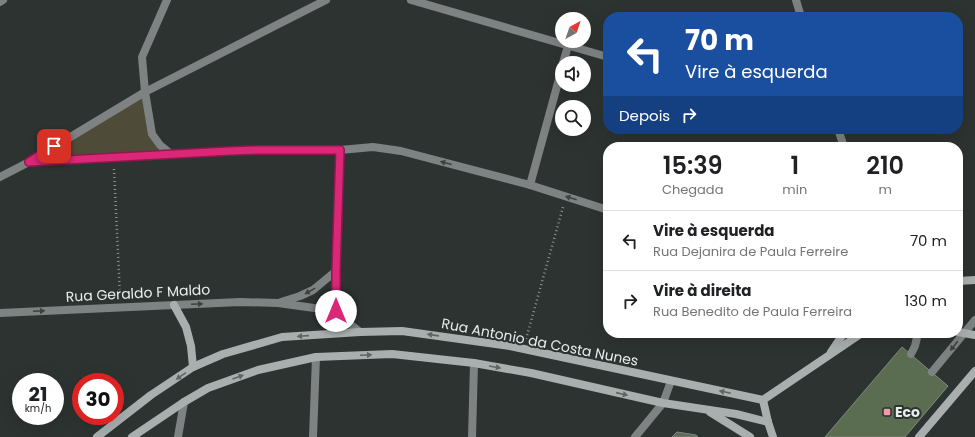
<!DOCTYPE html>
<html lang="pt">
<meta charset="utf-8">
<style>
:root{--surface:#fff;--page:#f2f2f2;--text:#202124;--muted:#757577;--line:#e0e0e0}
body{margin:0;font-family:Poppins,sans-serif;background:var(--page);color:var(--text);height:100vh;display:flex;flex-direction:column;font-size:15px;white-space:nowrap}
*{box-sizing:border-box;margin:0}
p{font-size:13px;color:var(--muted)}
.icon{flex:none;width:22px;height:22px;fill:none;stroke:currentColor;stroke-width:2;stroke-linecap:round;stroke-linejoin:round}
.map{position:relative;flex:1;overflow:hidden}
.details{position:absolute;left:603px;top:142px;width:360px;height:196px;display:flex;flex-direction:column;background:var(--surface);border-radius:16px;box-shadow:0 4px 16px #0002}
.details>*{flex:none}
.banner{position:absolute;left:603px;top:12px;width:360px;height:122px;border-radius:16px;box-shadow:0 4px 16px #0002;background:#1a4fa0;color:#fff;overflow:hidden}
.needle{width:26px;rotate:40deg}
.buttons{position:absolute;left:555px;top:12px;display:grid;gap:8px}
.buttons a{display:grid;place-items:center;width:36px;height:36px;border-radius:50%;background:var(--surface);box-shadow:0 4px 16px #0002;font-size:20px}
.speed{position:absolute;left:12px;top:373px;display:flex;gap:8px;font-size:20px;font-weight:700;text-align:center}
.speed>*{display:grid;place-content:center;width:52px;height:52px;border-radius:50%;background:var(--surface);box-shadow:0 4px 16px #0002;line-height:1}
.speed small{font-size:10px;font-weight:400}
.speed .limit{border:6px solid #d22;background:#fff;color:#111}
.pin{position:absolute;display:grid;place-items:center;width:34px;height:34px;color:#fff;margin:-17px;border-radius:8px;box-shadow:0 2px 6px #0006}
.me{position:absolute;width:44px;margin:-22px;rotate:0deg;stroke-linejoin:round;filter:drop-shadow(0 0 3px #0008)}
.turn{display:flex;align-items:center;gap:14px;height:84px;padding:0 16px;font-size:18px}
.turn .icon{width:52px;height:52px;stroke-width:2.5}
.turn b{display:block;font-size:28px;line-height:34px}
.then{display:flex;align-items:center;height:38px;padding:0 16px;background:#0003;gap:8px;font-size:15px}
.eta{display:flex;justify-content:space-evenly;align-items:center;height:68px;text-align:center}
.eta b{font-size:24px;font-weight:600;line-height:28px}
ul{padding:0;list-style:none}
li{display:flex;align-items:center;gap:12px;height:60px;padding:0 16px;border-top:1px solid var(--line)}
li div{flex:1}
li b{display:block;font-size:15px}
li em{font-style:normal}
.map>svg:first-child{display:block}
.green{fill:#4e4c39}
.building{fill:#5a6d51;stroke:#838781}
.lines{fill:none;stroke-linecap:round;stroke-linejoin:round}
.path{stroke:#8e9390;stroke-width:2.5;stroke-dasharray:1 3;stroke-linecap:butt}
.lane{stroke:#7e8282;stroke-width:8}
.street{stroke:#7e8282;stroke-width:8}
.secondary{stroke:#a9afaf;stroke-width:8}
.oneway{fill:#3d4340}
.oneway2{fill:#5f6563}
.route-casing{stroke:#8e194d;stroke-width:10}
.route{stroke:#db2777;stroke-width:7}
.poi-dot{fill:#f39aa9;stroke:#2d3330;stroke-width:1.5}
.labels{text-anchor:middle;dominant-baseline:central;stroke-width:4;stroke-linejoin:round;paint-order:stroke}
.street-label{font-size:14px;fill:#e8ecea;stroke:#2d3330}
.poi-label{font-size:14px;font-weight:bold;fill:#e8ecea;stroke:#2d3330;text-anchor:start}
</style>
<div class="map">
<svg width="975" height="437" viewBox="0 0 975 437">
<rect width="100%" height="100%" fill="#2d3330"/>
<path class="green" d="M145,92l7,41 19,21 -142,8z"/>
<g class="building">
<path d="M902,347l46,39 -43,51h-80z"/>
<path d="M677,432l19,3 2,2h-26z"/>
</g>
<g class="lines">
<g class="path">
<path d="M114,169l6,127"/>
<path d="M526,339l37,-132"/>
</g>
<g class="lane">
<path d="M911,354l4,-8 3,-13"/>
<path d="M932,372l43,-52"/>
</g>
<g class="street">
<path d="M167,0l-25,57 3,35 7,42 8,11 11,9"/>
<path d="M411,0l197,57"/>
<path d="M796,0l5,17"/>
<path d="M0,2l3,-2"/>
<path d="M563,63l5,-17"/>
<path d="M838,129l6,18"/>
<path d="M340,150l-4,121v40l7,8 17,13"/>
<path d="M29,162l142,-8 88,-4h81l33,-3 28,4 129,34 78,25"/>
<path d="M0,177l29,-15 116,-70 181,-92"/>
<path d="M530,185l32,-117"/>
<path d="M281,302l19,-6 13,-6 23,-19"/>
<path d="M0,313l240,-11 38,1 58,8"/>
<path d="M178,437l6,-35"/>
<path d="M313,437l3,-80"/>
<path d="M472,437l2,-74"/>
<path d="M635,437l28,-34 8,-22"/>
</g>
<g class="secondary">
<path d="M958,281l17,-1"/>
<path d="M174,305l12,22 5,19 2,21"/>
<path d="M958,332l17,3"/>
<path d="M831,352l13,-19"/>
<path d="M763,400l99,-67"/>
<path d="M763,400l5,22 5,15"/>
<path d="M710,412l40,25"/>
<path d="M97,437l54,-42 42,-28 30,-13 59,-17 78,-5 42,-1 108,15 253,54"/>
<path d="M132,437l52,-35 24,-14 50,-18 58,-13 76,-3 82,9 57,10 132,30 73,11 32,8"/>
<path d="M919,437l56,-66"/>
</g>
</g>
<defs><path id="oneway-solid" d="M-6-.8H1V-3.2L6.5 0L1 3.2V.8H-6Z"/></defs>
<g class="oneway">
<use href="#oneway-solid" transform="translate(446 163) rotate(-165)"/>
<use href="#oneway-solid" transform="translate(571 198) rotate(-162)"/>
<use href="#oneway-solid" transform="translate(310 291) rotate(151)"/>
<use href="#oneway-solid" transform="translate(197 304) rotate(-3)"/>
<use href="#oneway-solid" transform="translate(39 311) rotate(-3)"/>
<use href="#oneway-solid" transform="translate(954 346) rotate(129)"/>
</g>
<g class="oneway2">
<use href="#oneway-solid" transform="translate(433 335) rotate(-172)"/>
<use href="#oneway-solid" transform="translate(303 336) rotate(176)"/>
<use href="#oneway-solid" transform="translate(366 355) rotate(-2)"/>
<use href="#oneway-solid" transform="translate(495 367) rotate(10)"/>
<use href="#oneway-solid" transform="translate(181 376) rotate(146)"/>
<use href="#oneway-solid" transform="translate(238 377) rotate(-20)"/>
<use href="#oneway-solid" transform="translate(725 392) rotate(-168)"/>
<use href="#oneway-solid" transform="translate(622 394) rotate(13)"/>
</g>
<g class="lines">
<g class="route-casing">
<path id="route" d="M54,146l-25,16 201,-11 29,-1h81l-4,121v40"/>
</g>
<use href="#route" class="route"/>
</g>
<rect class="poi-dot" x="883" y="408" width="8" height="8" rx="2"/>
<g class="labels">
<g class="street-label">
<text transform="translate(138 293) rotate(-3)">Rua Geraldo F Maldo</text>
<text transform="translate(540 342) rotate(11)">Rua Antonio da Costa Nunes</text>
</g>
<g class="poi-label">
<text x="895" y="412">Eco</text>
</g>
</g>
</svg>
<div class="buttons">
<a><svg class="needle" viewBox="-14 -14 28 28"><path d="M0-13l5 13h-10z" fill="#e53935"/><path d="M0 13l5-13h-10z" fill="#757577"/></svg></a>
<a><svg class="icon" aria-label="sound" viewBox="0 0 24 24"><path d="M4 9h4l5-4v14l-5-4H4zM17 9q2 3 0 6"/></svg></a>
<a><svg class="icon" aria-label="search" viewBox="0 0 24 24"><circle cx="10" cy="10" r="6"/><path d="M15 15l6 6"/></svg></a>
</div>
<div class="speed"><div>21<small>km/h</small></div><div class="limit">30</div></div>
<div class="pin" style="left:54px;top:146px;background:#d93025"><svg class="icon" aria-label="arrive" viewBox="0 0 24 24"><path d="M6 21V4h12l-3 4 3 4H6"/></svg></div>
<svg class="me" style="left:336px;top:311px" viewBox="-20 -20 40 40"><circle r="19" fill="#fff"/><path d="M0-13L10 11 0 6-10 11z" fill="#db2777"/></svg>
<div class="banner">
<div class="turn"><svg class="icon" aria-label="left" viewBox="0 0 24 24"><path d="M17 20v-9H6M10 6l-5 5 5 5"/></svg><div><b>70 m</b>Vire à esquerda</div></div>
<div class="then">Depois<svg class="icon" aria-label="right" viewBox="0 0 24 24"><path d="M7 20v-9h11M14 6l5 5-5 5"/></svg></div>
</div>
<section class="details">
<div class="eta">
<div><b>15:39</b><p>Chegada</p></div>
<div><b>1</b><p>min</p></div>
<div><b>210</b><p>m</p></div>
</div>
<ul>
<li><svg class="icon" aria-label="left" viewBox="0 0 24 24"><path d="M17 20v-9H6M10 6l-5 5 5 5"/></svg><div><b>Vire à esquerda</b><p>Rua Dejanira de Paula Ferreire</p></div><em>70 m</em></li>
<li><svg class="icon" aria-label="right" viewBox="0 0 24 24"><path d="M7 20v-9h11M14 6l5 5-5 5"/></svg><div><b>Vire à direita</b><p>Rua Benedito de Paula Ferreira</p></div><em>130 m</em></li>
</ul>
</section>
</div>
